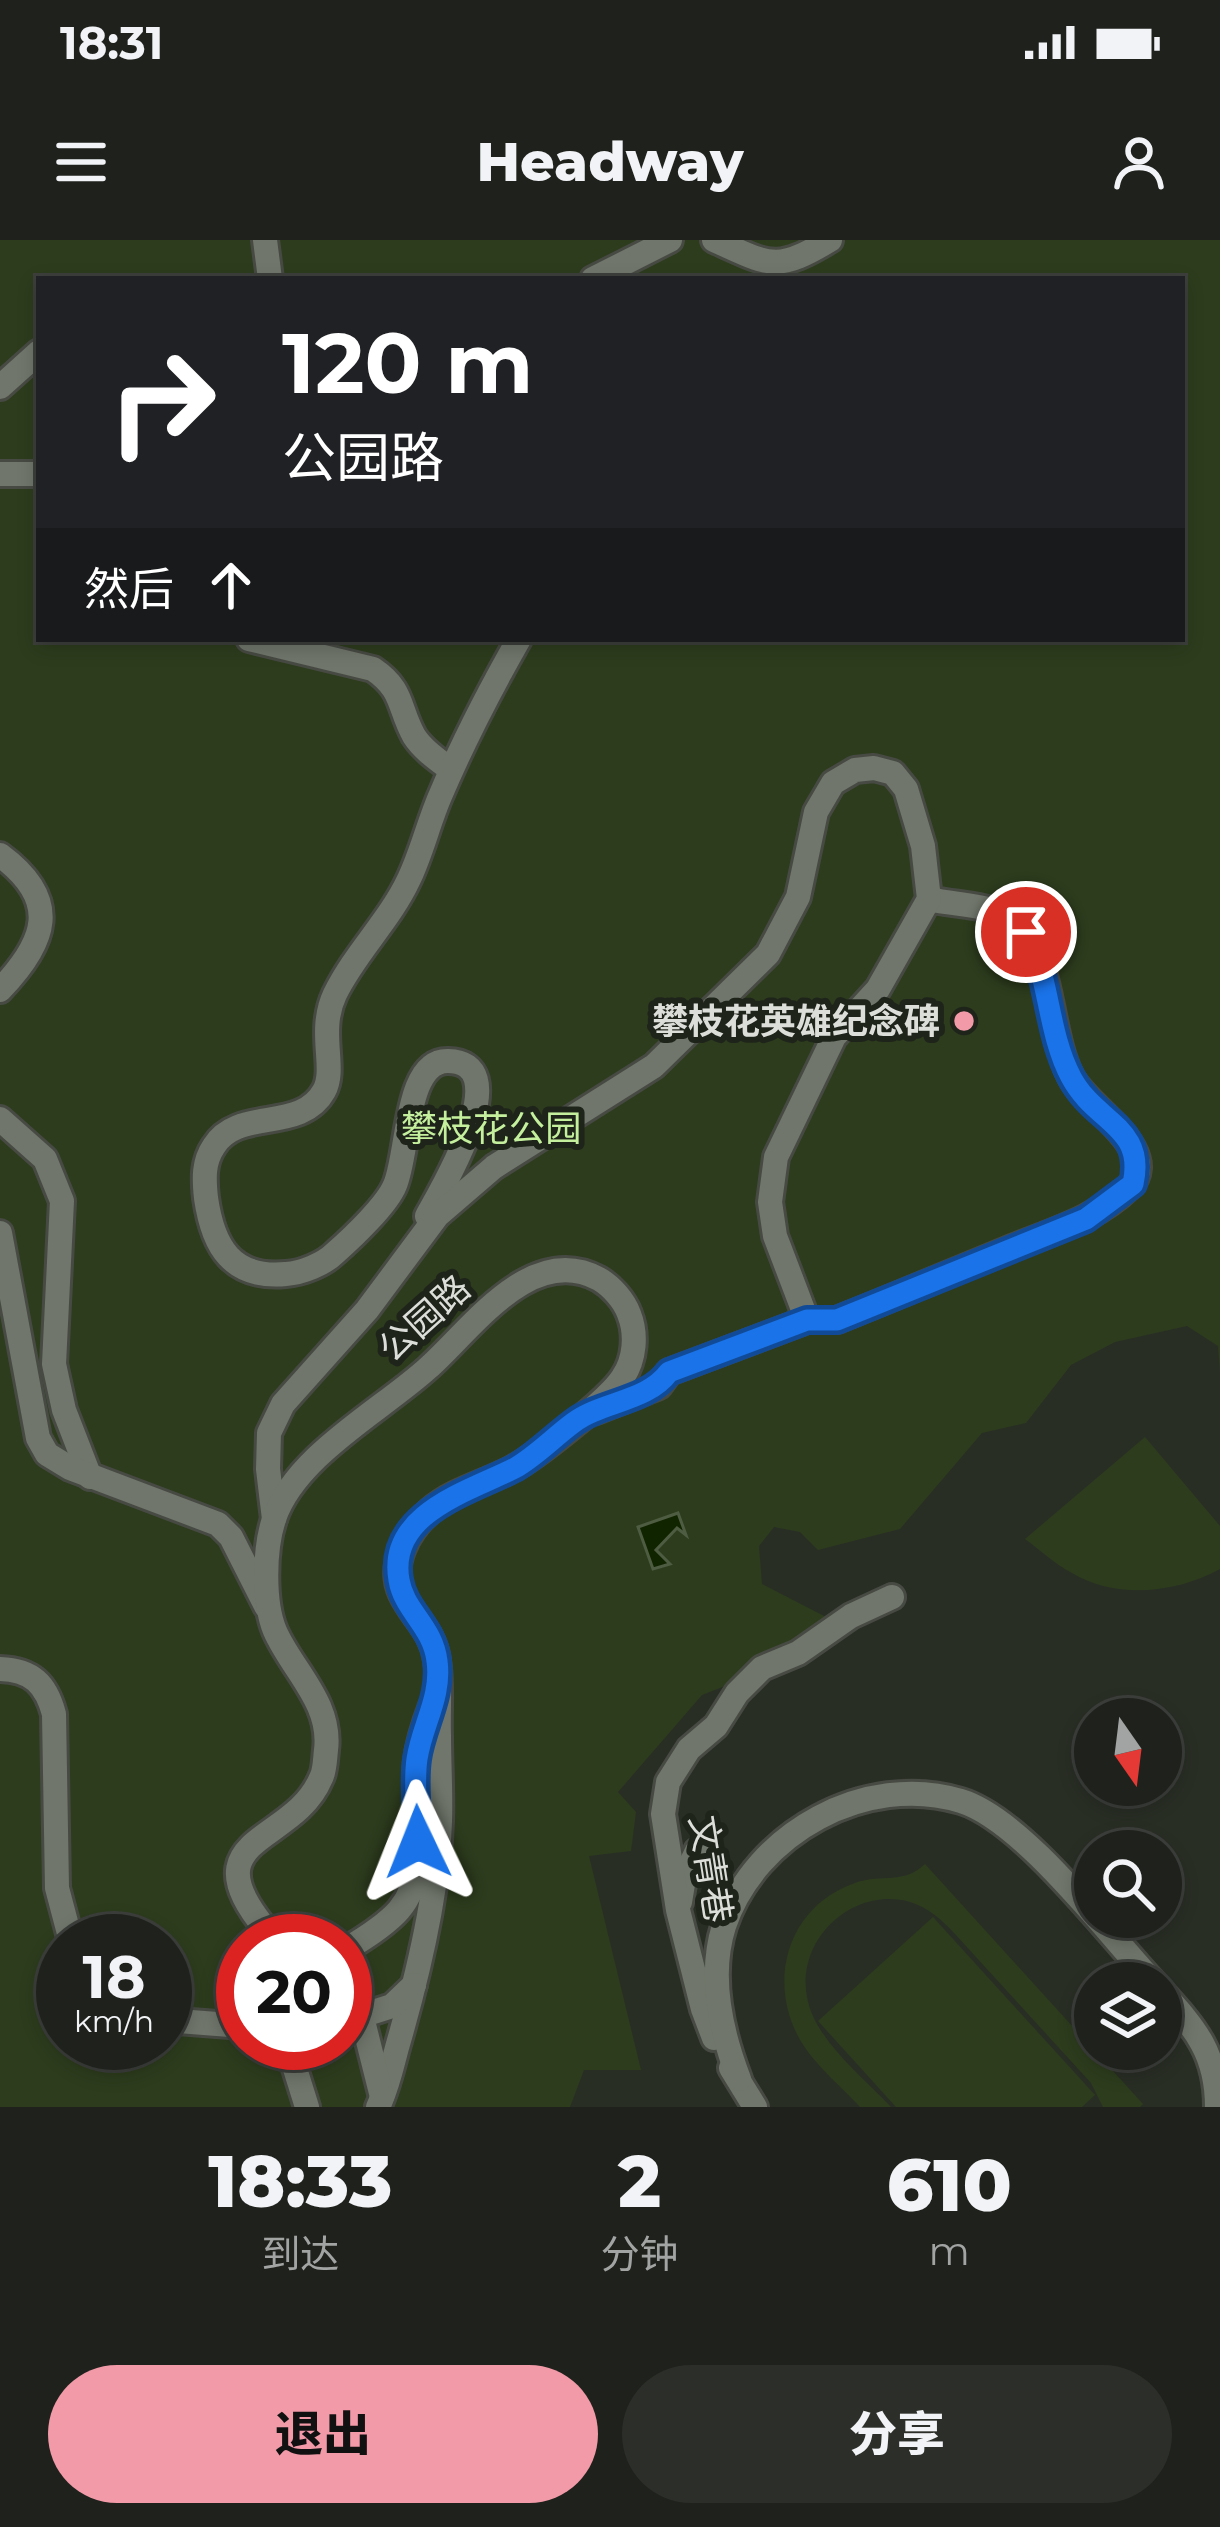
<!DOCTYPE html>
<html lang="zh">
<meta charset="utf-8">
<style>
:root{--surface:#1f221c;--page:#2c2f29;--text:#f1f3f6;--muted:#a1a4a3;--line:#3c3f3b;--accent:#f39aa9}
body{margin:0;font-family:Montserrat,"Noto Sans SC",sans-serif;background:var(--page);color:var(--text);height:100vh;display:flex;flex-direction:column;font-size:45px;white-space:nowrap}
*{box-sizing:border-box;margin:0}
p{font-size:39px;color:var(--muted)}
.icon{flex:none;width:66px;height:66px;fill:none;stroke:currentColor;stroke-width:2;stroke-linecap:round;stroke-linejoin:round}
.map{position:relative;height:1867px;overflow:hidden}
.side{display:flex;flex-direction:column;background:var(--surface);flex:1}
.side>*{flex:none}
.hud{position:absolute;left:36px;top:36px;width:1149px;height:366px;border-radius:0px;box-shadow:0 6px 18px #0003,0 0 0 3px var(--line);background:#202124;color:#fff;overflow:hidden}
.needle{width:78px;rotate:166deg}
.fabs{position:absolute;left:1074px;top:1458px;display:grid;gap:24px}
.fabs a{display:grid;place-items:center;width:108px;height:108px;border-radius:50%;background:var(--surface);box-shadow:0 6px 18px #0003,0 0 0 3px var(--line);font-size:60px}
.speed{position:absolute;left:36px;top:1674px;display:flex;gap:24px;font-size:60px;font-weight:700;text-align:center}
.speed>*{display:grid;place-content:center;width:156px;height:156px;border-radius:50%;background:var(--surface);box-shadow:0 6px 18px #0003,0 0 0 3px var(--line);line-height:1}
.speed small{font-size:30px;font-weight:400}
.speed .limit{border:18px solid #d22;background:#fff;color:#111}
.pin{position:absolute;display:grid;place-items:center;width:102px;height:102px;color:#fff;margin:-51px;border:6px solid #fff;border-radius:50%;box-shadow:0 3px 12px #0007}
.me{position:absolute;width:132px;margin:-66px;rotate:358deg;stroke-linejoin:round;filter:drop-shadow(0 0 9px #0008)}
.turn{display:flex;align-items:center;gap:42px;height:252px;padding:0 48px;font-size:54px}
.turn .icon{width:156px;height:156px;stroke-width:2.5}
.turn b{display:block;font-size:84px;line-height:102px}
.then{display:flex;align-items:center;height:114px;padding:0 48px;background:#0003;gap:24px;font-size:45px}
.eta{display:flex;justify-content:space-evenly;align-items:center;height:204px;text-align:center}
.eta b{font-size:72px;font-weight:800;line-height:84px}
.primary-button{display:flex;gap:24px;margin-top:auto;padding:24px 48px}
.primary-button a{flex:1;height:138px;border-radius:72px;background:var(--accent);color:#111;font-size:48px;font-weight:800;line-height:138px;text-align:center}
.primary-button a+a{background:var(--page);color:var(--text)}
.status{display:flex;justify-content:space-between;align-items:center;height:84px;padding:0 60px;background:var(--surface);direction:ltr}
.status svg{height:33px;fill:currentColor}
header{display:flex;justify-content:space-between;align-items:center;height:156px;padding:0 48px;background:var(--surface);font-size:54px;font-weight:800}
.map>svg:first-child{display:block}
.green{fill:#2d3c1d;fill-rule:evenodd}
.water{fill:#112400;stroke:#4e5c41;stroke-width:3}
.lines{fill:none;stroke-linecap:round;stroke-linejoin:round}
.minor-casing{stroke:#474a43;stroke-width:30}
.minor{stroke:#70766b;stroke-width:24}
.route-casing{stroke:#114b97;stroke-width:30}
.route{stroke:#1a73e8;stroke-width:21}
.poi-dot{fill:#f39aa9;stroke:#1f241b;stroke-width:4.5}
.labels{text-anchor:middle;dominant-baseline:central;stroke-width:12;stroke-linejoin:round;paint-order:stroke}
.poi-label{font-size:36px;font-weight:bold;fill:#dcdfd9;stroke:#1f241b;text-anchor:end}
.park-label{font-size:36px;fill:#c4f09d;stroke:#1f241b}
.street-label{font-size:36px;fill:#dcdfd9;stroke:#1f241b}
</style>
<div class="status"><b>18:31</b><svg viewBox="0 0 49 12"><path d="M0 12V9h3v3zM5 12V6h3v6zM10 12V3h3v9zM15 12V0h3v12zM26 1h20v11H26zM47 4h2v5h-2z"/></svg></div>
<header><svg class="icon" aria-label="menu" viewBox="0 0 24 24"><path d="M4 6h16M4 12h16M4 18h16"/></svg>Headway<svg class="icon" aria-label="person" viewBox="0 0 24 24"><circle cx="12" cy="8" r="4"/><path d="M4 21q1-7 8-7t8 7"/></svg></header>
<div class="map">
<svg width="1220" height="1867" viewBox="0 0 1220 1867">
<rect width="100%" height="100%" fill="#292e25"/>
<g class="green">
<path d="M0,0h1220v1132l-2,-26 -31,-20 -72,16 -44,23 -45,58 -44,10 -82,96 -82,21 -18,-18 -26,-5 -15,19 3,38 64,33 -45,47 -79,31 -84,97 18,20 -5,39 -42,5 52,214h-57l-14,37h-570zM39,39h1143v360h-1143zM63,1701h102v102h-102zM243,1701h102v102h-102z"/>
<path d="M1145,1197l75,89v43c-44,24 -103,31 -148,4 -17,-9 -32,-23 -47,-34z"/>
<path d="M925,1624l218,240 -3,3h-37l-12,-24 -136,-149c-13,-14 -26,-26 -45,-32 -57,-16 -114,37 -103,95 7,42 56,80 84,110h-31c-20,-22 -49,-45 -62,-71 -31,-59 -8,-131 57,-153 28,-10 48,2 70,-19z"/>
<path d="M933,1677l162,178 -13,12h-186l-78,-86z"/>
</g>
<path class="water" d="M678,1273l8,22 -9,-7 -21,22 14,14 -17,5 -15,-42z"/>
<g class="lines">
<g class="minor-casing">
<g id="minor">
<path d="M265,0l5,39"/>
<path d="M714,0c56,25 61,33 116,0"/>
<path d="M593,39l77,-39"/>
<path d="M0,147l39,-35"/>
<path d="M0,234h39"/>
<path d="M249,399l124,30c31,21 25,38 41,67 9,14 24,24 37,34"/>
<path d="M0,615c61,45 47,86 0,135"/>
<path d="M0,879l45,40 17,42 -8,163 10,46 26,67"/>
<path d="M427,976c13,-24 92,-154 21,-155 -43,-1 -39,91 -53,124 -8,20 -43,53 -60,68 -11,11 -33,20 -49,21 -54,5 -73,-27 -80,-76 -2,-19 -3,-36 8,-52 24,-39 87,-13 110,-55 13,-23 -7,-59 11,-97 20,-41 55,-74 74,-115 13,-27 20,-58 32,-85 23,-54 49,-104 78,-155"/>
<path d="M0,993l38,205 9,16 23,14 148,56 13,13 35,69"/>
<path d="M596,1171l63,-25 10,-14 138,-52h30c57,-23 114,-47 170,-70 43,-18 89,-30 122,-63 35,-36 -42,-79 -58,-110 -21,-40 -19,-115 -48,-147 -25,-28 -60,-23 -94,-31"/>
<path d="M274,1279l-6,-50 1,-36 14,-29 84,-94 70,-94 57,-49 160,-101 114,-112 30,-57 18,-85 17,-29 22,-13 19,-2 19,5 13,16 17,57 6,53 -51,90 -44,48 -58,120 -6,45 5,34 32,84"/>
<path d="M0,1429c32,1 46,15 54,45l3,174 14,53"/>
<path d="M680,1662l4,-24 13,-27"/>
<path d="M276,1701c-96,-107 16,-93 45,-163 4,-7 4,-20 5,-28 6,-47 -34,-80 -51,-119 -12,-29 -11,-82 -1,-112 21,-63 108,-109 154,-151 44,-39 103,-126 171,-89 12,7 25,21 30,35 8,20 6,45 -6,63 -13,21 -86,79 -109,91 -27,15 -60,22 -84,43 -22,19 -42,54 -28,83 12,25 31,37 35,66 4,24 1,51 2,76 0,28 2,57 1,85 -2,68 -23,157 -42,223 -6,21 -10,43 -20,63"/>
<path d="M345,1710c17,-10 41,-25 54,-40 34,-40 13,-102 18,-149 2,-19 8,-37 15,-55"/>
<path d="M1161,1751c35,38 56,63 56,116"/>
<path d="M362,1777l20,80"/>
<path d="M165,1780l78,6"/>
<path d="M345,1781l47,-15 22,-21"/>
<path d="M714,1798l-11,-29 -25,-99 -15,-96 5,-32 21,-33 27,-23 21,-33 25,-25 36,-15 53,-37 41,-19"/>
<path d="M287,1803l20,64"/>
<path d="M731,1828l24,39"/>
<path d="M739,1839c-18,-47 -31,-103 -15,-153 31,-93 142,-154 237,-125 62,19 147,133 193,182"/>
</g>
</g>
<use href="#minor" class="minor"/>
</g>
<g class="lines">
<g class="route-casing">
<path id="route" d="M418,1602c0,-27 -5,-56 -1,-83 5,-34 25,-62 20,-98 -4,-35 -33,-50 -38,-81 -12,-67 71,-89 116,-112 21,-12 39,-31 58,-45 29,-22 74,-21 96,-51l138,-52h30l249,-101 47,-35c13,-58 -38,-61 -62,-107 -24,-45 -21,-101 -45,-145"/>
</g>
<use href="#route" class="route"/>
</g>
<circle class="poi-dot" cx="964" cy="781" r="12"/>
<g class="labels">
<g class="poi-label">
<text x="940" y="781">攀枝花英雄纪念碑</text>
</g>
<g class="park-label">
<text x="491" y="888">攀枝花公园</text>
</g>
<g class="street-label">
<text transform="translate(424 1078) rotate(-42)">公园路</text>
<text transform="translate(711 1629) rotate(81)">文青巷</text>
</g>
</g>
</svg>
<div class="fabs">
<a><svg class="needle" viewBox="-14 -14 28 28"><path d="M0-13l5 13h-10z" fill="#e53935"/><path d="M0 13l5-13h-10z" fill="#a1a4a3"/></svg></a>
<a><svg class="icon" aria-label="search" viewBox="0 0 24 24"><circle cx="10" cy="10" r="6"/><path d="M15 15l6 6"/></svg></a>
<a><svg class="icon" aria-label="layers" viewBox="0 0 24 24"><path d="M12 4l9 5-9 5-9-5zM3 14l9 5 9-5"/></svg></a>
</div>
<div class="speed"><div>18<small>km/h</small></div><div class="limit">20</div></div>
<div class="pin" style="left:1026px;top:692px;background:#d93025"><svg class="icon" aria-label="arrive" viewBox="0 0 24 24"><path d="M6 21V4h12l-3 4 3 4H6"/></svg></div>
<svg class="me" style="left:418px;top:1602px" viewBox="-20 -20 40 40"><path d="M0-17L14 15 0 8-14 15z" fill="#1a73e8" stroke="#fff" stroke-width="4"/></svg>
<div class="hud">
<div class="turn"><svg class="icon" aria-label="right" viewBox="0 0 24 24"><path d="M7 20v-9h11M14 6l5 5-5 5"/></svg><div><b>120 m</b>公园路</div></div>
<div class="then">然后<svg class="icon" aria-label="ahead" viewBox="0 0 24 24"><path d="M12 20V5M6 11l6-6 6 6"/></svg></div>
</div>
</div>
<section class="side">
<div class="eta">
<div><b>18:33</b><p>到达</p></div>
<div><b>2</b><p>分钟</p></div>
<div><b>610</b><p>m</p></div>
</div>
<div class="primary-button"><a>退出</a><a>分享</a></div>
</section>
